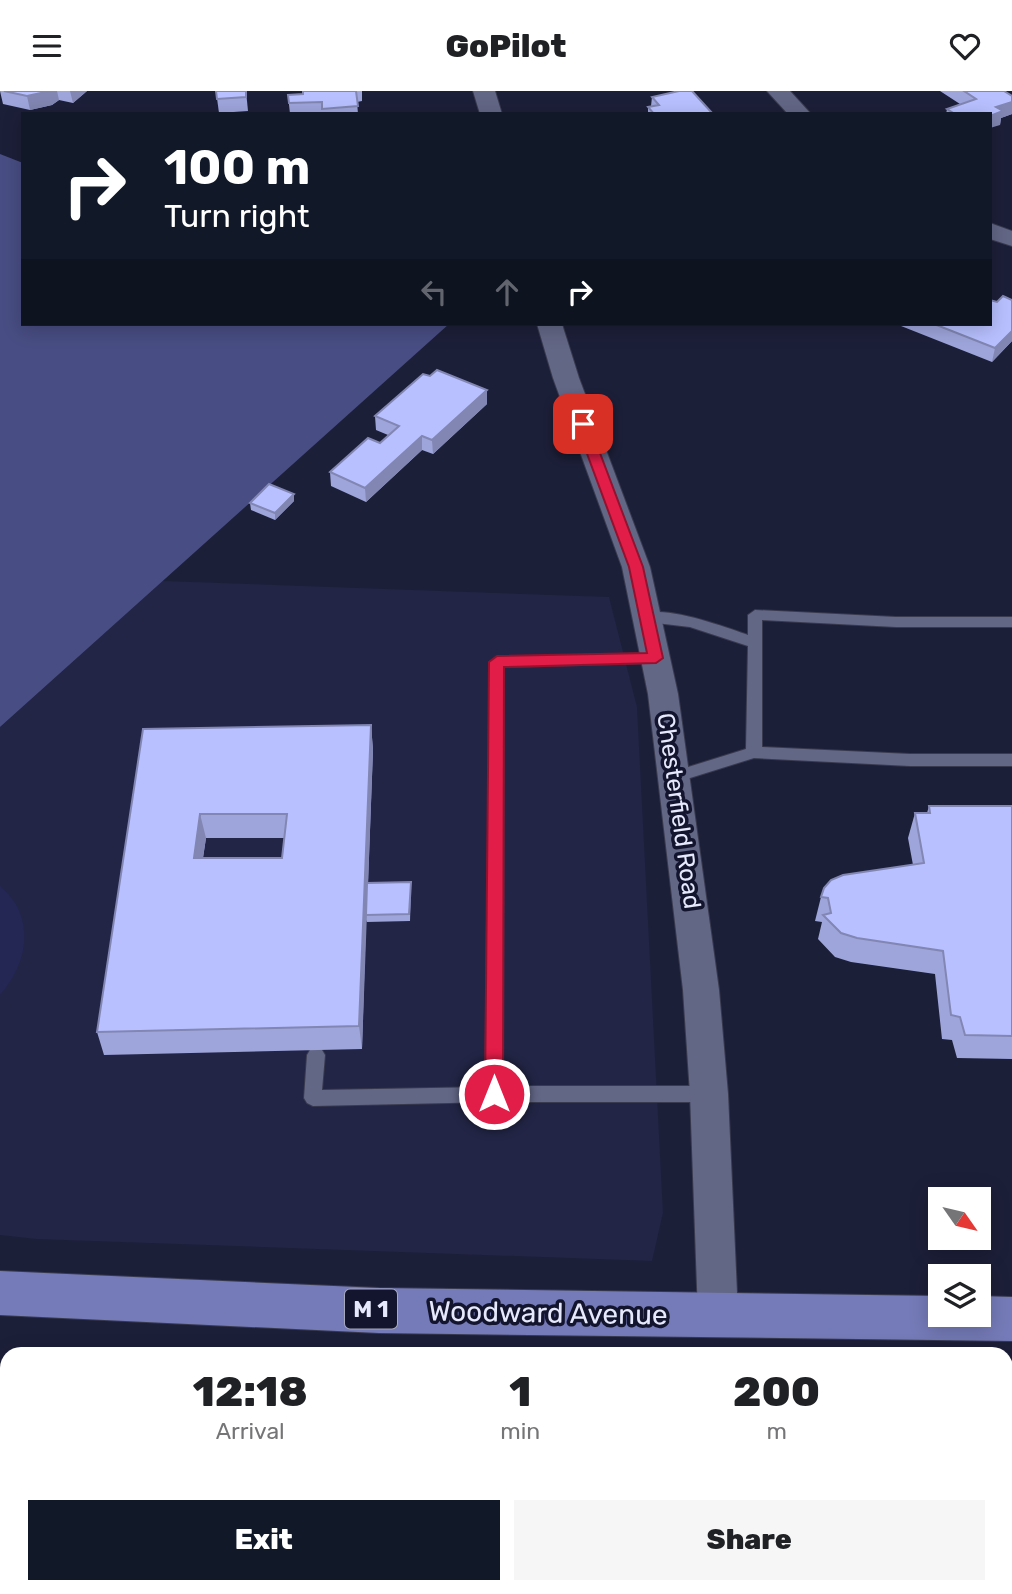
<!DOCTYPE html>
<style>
:root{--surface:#fff;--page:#f6f6f6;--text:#202124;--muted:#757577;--accent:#111827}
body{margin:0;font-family:Rubik,sans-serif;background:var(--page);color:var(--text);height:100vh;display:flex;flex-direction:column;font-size:26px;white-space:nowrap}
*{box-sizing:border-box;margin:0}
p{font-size:23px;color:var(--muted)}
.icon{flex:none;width:38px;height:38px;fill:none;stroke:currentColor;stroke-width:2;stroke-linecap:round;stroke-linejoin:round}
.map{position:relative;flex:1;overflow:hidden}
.details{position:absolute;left:0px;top:1256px;width:1013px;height:247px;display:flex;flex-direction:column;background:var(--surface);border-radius:21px 21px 0 0;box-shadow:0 4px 18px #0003}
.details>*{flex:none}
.top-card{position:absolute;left:21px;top:21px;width:971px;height:214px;border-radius:0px;box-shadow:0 4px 18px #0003;background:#111827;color:#fff;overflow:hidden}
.needle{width:46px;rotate:124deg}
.buttons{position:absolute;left:928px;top:1096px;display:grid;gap:14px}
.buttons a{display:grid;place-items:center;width:63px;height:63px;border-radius:0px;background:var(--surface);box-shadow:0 4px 18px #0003;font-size:35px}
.pin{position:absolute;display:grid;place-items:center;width:60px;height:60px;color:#fff;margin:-30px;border-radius:14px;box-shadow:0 4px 10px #0006}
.me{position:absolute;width:77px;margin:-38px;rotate:0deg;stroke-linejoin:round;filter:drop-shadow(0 0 5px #0008)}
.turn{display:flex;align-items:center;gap:24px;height:147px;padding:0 28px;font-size:32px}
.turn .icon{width:91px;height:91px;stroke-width:2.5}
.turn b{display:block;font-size:49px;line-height:60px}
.lanes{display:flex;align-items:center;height:66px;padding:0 28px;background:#0003;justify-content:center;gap:35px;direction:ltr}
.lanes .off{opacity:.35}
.eta{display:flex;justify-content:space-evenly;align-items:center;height:119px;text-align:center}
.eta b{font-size:42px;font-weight:800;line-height:49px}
.button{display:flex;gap:14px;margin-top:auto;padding:14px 28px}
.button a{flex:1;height:80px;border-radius:0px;background:var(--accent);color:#fff;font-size:28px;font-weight:800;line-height:80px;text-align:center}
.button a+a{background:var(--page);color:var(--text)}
header{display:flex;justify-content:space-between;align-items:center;height:91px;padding:0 28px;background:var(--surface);font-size:32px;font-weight:800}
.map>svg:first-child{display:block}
.built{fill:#222545}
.green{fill:#242654}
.forest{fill:#484d83}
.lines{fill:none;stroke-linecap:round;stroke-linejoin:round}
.service-casing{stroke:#383a4f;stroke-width:2}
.minor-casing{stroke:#383a4f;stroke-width:2}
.tertiary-casing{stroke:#383a4f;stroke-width:2}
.primary-casing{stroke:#383a4f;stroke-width:2}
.service{fill:#636786;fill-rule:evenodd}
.minor{fill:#636786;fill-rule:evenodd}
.tertiary{fill:#636786;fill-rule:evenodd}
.primary{fill:#757bb8;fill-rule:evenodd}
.wall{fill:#9ea5db;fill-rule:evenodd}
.shaded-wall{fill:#8186b2}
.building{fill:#b8c0ff;stroke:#8186b2;stroke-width:2;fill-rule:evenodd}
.route{fill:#e11d48;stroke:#92132f;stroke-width:2}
.labels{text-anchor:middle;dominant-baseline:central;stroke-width:7;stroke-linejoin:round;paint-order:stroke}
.shield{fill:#13152e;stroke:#a7a9be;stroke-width:2}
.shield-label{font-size:23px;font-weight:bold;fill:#e6e9fb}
.street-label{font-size:24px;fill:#e6e9fb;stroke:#13152e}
.near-street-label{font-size:28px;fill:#e6e9fb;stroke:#13152e}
</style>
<header><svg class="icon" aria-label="menu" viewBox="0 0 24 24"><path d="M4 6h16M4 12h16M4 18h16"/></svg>GoPilot<svg class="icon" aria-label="heart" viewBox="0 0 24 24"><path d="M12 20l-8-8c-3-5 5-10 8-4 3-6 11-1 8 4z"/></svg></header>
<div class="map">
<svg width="1012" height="1503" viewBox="0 0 1012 1503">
<rect width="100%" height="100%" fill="#1c1f38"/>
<path class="built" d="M162,490l447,16 28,110 26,506 -11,48 -616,-22 -36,-4v-508z"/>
<path class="green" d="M0,795c36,30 29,76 0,109z"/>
<g class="forest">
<path d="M0,63l23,9v161h426l-449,403z"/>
<path d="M0,1456h7v40h399l19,2v5h-425z"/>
<path d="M1012,1499v4l-197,-2z"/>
</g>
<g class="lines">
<g class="service-casing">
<g id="service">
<path d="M755,519l141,7h116v10h-116l-134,-7v127l148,7h102v12h-102l-156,-8 -80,25 -5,-2 -3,-4 3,-4 77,-24 2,-103 -58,-19 -42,-5 -7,-5c14,-16 87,11 107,18v-20z"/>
<path d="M656,562l7,5 -7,5 -152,4 -1,419h206l6,3 3,5 -3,5 -6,3h-215l-181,4 -6,-3 -3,-5 3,-43 3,-5 6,-2 6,2 3,5 -3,35 163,-3 5,-425 7,-5z"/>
</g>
</g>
<g class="minor-casing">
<g id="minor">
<path d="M473,0h22l7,23h-22z"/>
<path d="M767,0h23l21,23h-23z"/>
<path d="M990,132l22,8v15l-22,-7z"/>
<path d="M537,233h25l17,54 71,189 28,127 41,296 9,104 10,221 -6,14 -14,5 -14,-5 -6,-14 -8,-221 -7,-104 -35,-296 -26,-127 -69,-189z"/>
</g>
</g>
<g class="tertiary-casing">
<rect id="tertiary" x="693" y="1496" width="52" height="7"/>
</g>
<g class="primary-casing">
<g id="primary">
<path d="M0,1180l379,17 561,8v18h38v-18l34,1v44l-633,-8 -379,-18z"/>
<rect x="0" y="1360" width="7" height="50"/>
<rect x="1006" y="1380" width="6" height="50"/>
</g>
</g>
<use href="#service" class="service"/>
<use href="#minor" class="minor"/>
<use href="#tertiary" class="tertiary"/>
<use href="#primary" class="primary"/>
</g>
<g class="wall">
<path d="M0,0h87l-14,12 -14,-3 -7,5 -22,5 -27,-6z"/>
<path d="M216,0h30l2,20 -29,2z"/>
<path d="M303,0h59v10l-5,1 1,12h-68l-2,-19 15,-1z"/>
<path d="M940,0h64l8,5v18l-11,4 -1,7 -10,-11h-44l1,-5 13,-5z"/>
<path d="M652,6l61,17h-65v-7l3,-1z"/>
<path d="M1012,209v41l-20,21 -96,-38h94l7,-22z"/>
<path d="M487,313l-54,50 -11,-4 -56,52 -35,-16 -1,-14 50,-29 8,-8 -12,-5 -1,-14z"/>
<path d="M294,410l-19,19 -24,-10 -1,-7z"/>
<path d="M371,634l2,25 -5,133 43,6 -1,32 -43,1 -1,-2 -4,129 -258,6 -7,-23 46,-303zM206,747h78l-2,20h-79z"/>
<path d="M929,715h83v253l-55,-1 -5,-18 -10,-1 -7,-65 -84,-12 -16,-5 -17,-18 4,-17 -7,-1 6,-24 92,-32 -5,-27 7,-25h12z"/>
</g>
<g class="shaded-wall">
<path d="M50,0h7l2,9 -7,5 -22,5 -3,-14z"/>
<path d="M70,0h17l-14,12z"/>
<path d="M1012,11v12l-11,4 -1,7 -10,3v-12l6,-9z"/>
<path d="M1012,240v10l-20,21 3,-14z"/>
<path d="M487,299v14l-54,50 -1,-14z"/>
<path d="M422,345v14l-56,52 -1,-14z"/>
<path d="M294,403v7l-19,19v-7z"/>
<path d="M371,634l2,25 -11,299 -3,-23z"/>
<path d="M200,723l6,24 -7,45 -5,-25z"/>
</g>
<g class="building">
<path d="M4,0h46l-23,5z"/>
<path d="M216,0h30v6l-29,2z"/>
<path d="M303,0h53l2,15 -36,3v-7l-33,1 -1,-8 15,-1z"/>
<path d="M679,0h13l21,23h-59l-6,-7 11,-2 -7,-8z"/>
<path d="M964,0h40l8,5v6l-16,5 7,4 -13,5v-2h-35l-8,-5 29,-10z"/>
<path d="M1003,205l9,4v31l-17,17 -61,-24h56v-24l7,2z"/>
<path d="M437,279l50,20 -55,50 -10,-4 -57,52 -35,-16 38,-34 12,5 19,-17 -24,-10 48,-42 7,2z"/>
<path d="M269,393l25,10 -19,19 -25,-10z"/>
<path d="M371,634l-12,301 -262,6 46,-303zM200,723h87l-5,44h-88z"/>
<path d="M929,715h83v230l-47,-1 -5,-18 -9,-2 -8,-64 -86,-13 -16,-5 -18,-18 8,-2 -3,-15 -7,-1 3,-9 7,-8 12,-5 81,-12 -9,-50h15z"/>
<path d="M411,791l-2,32 -43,1 1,-32z"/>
</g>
<path class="route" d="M583,329l6,4 54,143 20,91 -7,5 -152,4 -1,427 -3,5 -6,2 -6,-2 -3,-5 4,-432 8,-6 150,-3 -18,-86 -53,-143z"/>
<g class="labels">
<rect class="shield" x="345" y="1198.5" width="52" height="39" rx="5"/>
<g class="shield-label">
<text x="371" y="1218">M 1</text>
</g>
<g class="street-label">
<text transform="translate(679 720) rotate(82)">Chesterfield Road</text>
</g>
<g class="near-street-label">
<text transform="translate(548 1222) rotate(1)">Woodward Avenue</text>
</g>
</g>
</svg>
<div class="buttons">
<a><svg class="needle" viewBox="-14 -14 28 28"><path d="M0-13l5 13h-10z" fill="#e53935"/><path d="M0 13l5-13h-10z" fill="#757577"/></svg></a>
<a><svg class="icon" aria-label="layers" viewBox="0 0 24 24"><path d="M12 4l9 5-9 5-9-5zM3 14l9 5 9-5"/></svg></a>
</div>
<div class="pin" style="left:583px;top:333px;background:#d93025"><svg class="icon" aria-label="arrive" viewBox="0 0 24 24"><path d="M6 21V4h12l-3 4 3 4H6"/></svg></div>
<svg class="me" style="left:494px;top:1003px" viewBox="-20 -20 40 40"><circle r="17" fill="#e11d48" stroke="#fff" stroke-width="3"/><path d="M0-11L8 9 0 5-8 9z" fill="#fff"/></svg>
<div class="top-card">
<div class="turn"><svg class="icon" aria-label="right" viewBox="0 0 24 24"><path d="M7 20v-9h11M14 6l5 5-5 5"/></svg><div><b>100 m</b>Turn right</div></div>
<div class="lanes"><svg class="icon off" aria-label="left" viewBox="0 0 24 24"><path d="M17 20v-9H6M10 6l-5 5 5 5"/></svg><svg class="icon off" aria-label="ahead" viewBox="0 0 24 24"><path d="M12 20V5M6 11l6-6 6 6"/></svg><svg class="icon" aria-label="right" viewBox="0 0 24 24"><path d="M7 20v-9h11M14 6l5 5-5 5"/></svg></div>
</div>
<section class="details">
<div class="eta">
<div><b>12:18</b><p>Arrival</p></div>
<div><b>1</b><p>min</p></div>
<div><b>200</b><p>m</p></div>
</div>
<div class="button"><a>Exit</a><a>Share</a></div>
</section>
</div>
